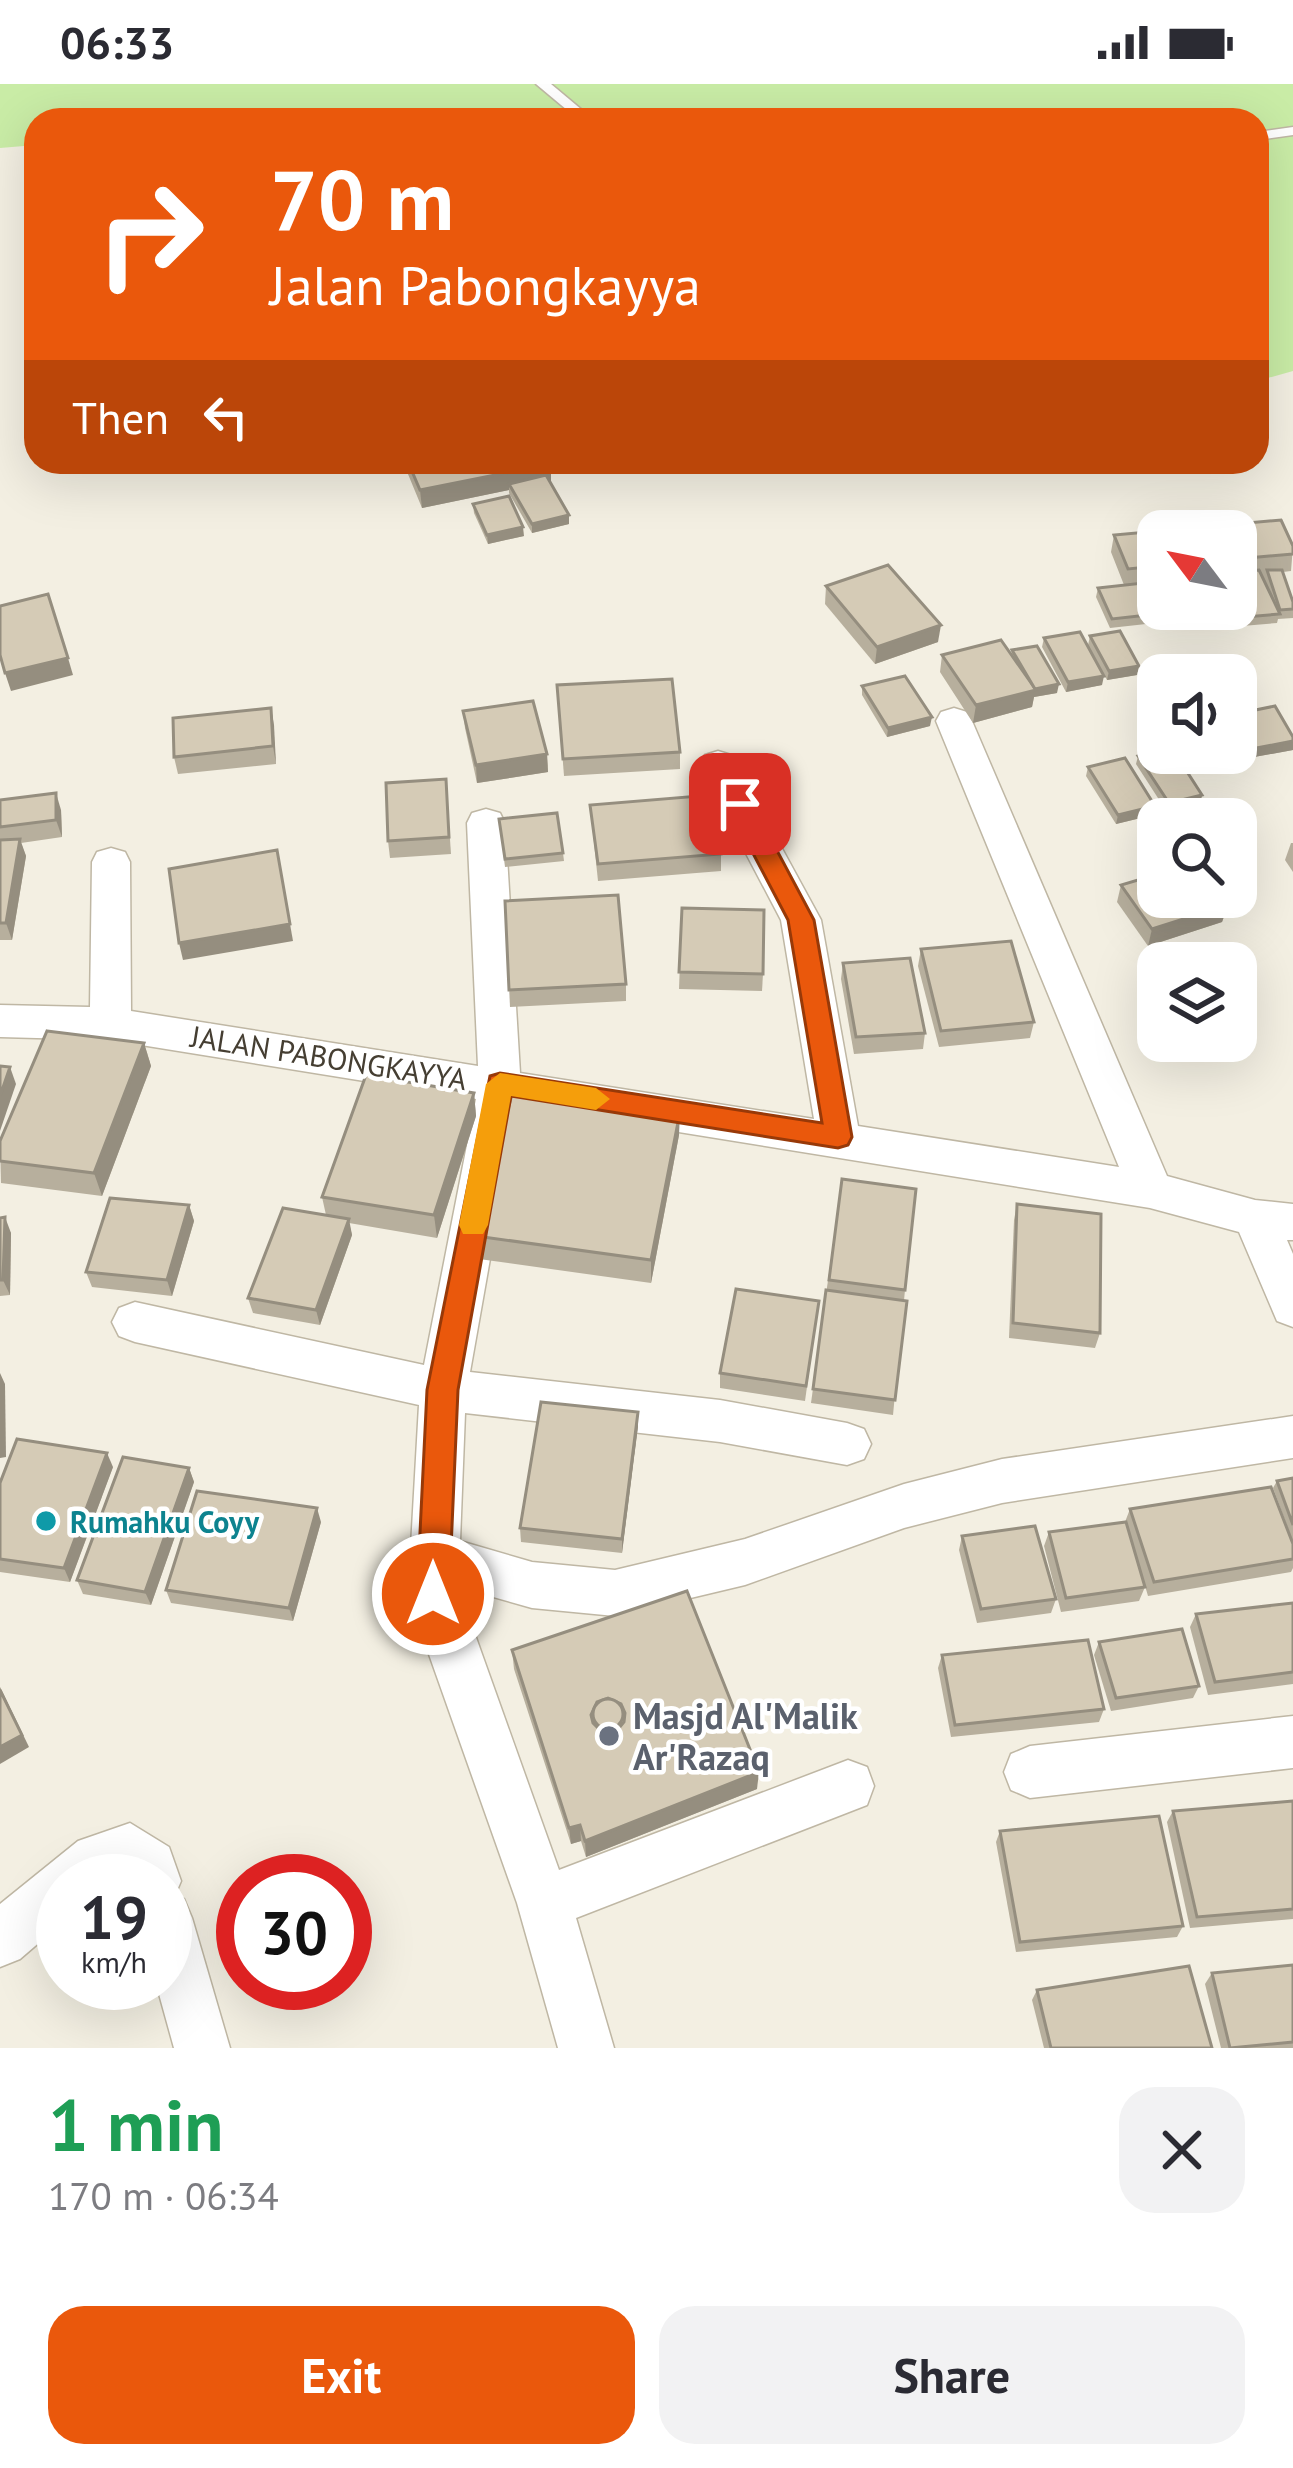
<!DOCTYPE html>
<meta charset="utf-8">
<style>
:root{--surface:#fff;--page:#f2f2f3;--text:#2b2b33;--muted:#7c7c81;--accent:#ea580c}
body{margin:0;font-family:"PT Sans",sans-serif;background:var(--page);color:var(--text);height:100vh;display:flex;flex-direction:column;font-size:45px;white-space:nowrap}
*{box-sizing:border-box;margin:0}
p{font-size:39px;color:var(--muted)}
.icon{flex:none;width:66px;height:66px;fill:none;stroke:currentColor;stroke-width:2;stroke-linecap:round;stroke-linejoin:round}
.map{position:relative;height:1964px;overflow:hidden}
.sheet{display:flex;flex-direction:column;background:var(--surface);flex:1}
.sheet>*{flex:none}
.banner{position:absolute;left:24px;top:24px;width:1245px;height:366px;border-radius:36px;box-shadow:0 12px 48px #0002;background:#ea580c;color:#fff;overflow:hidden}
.needle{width:78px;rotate:302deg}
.controls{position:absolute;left:1137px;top:426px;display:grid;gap:24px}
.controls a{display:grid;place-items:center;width:120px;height:120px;border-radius:24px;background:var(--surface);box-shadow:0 12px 48px #0002;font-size:60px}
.speed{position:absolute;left:36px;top:1770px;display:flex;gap:24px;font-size:60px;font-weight:700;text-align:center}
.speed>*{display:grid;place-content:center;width:156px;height:156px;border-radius:50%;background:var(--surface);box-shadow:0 12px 48px #0002;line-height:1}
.speed small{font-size:30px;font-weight:400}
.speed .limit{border:18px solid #d22;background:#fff;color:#111}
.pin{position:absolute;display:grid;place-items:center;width:102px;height:102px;color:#fff;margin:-51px;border-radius:24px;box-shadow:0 6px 18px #0006}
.me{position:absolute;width:132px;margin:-66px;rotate:0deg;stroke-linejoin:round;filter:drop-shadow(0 0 9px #0008)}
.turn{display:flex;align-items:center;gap:42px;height:252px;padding:0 48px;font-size:54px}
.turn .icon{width:156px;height:156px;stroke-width:2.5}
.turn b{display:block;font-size:84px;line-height:102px}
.then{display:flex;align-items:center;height:114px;padding:0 48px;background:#0003;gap:24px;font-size:45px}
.round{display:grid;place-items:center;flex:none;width:126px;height:126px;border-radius:36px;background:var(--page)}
.head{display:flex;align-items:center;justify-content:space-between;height:204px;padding:0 48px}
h1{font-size:72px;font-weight:700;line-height:90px;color:#1e9e55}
.cta{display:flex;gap:24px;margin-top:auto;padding:24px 48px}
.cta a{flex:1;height:138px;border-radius:36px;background:var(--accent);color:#fff;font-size:48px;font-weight:700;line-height:138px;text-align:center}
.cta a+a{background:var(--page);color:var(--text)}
.status{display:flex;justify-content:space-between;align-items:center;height:84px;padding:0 60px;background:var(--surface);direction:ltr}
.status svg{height:33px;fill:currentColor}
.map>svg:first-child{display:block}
.green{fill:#c9eca6}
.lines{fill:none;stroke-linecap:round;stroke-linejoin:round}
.service-casing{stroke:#bfb7a4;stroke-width:3}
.minor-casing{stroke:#bfb7a4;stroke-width:3}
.service{fill:#fff;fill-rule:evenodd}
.minor{fill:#fff;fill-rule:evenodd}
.wall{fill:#b7af9d}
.shaded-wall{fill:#958e7f}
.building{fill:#d5cbb6;stroke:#958e7f;stroke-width:3;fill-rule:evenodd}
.route{fill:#ea580c;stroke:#983908;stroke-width:3}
.slow{fill:#f59e0b}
.culture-dot{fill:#0f9aa8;stroke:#fff;stroke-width:4.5}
.worship-dot{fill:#6b7280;stroke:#fff;stroke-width:4.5}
.labels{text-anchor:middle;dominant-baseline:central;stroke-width:9;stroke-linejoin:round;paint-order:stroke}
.street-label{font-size:30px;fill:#453e32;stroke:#fff}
.culture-label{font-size:30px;font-weight:bold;fill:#0d838f;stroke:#fff;text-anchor:start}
.near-worship-label{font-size:36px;font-weight:bold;fill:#5b616d;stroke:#fff;text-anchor:start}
</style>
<div class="status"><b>06:33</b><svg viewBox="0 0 49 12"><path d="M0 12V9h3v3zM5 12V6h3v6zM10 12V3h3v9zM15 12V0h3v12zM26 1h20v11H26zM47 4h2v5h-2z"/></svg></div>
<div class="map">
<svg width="1293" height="1964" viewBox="0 0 1293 1964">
<rect width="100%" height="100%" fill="#f3efe2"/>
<path class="green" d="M0,0h1293v287l-36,10v-261h-1221v25l-36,3z"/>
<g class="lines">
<g class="service-casing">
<g id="service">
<path d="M536,0h15l43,36h-15z"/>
<path d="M1293,43v8l-36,5v-8z"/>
</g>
</g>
<g class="minor-casing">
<g id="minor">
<path d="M954,624l13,4 5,9 195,455 88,24 38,4v36h-6l6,14v73l-16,-6 -38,-89 -89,-24 -633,-102 -47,266 250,28 127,23 17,6 7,15 -7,15 -17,6 -127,-23 -255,-29 -5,128 72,21 83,8 130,-31 159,-55 98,-25 291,-43v42l-291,45 -98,25 -159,57 -130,31 -83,-8 -74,-21 101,283 289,-110 19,7 7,19 -7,19 -291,113 38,130h-56l-41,-145 -109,-308 -2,-39 5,-10 8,-141 -284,-63 -16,-6 -7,-14 7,-14 16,-6 289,63 52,-266 -366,-59 -110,-3v-32l90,2 2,-145 5,-10 14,-4 14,4 5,10 1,149 347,55 -11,-243 5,-10 14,-4 14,4 5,10 15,250 294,46 -33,-199 -82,-156 6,-9 13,-4 13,4 90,165 37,206 261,41 -183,-446 5,-9z"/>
<path d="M1293,1632v52l-263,30 -19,-8 -7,-18 7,-18 19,-8z"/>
<path d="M130,1739l39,24 12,34 -6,14 9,4 8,19 38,130h-56l-18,-65h9v-102h-102v41l-43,37 -20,8v-63l78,-63z"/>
</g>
</g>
<use href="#service" class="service"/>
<use href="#minor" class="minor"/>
</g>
<g class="wall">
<path d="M403,378h147l1,19h-1l19,43 -37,9 -23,-40v-3l-87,18z"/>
<path d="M473,420l51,32 -36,8 -14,-31z"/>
<path d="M1281,436l12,26 -2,25 -8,1 10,30v16l-15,1 -1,4 -47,4 -7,-18h13v-78h-78v72l-5,-15 1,-4h-10l13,30 -2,9 -45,5 -14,-31 2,-9 26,-3 -13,-33 3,-17z"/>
<path d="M826,502l112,56 -63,22 -50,-60z"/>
<path d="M1160,525h59l3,6 -3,9 -52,4z"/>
<path d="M1090,552l49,30 -2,9 -30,5 -19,-35z"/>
<path d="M1044,554l58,47 -36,7 -24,-45z"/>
<path d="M1012,566l45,43 -23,4 -2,10 -59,16 -33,-51 2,-17h69z"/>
<path d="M557,601l123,67v17l-116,7z"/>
<path d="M862,602l68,40 -43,11 -25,-42z"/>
<path d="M271,624l5,56 -98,10 -4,-17z"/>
<path d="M463,627l84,43 1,18 -71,11 -12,-55z"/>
<path d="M1236,630l57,36 -50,9 -7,-12z"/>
<path d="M1138,672l64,39 -2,9 -33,8 -31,-48z"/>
<path d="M1088,683l65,48 -37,9 -30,-48z"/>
<path d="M446,695l5,75 -61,4 -2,-17z"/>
<path d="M0,716l61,10 1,27 -41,6 5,13 -14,84h-12z"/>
<path d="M590,721l131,49v17l-123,10z"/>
<path d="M499,735l64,34 1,8 -59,6z"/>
<path d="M1291,759h2v29l-8,-12z"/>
<path d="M1121,801l107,20 -6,17 -74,24 -31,-44z"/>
<path d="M505,817l121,83v17l-116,6z"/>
<path d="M682,824l81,66 -1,17 -83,-2z"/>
<path d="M921,865l113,73 -4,16 -91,9 -21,-81z"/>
<path d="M843,879l82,70 -2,16 -69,5 -13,-75z"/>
<path d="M144,959l7,23 -49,130 -101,-13 -1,-42z"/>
<path d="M474,1009l2,23 -39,122 -88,-15 3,12 -32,90 -67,-12 -5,-15 78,-83 -4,-18z"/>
<path d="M679,1051l-28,148 -172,-24 -3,-23z"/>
<path d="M842,1095l63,111 -12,125 -82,-12z"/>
<path d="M1017,1120l83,129 -5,15 -86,-10 5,-118z"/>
<path d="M189,1121l5,16 -22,75 -80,-9 -6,-15z"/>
<path d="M0,1134l11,15 -1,62 -10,1z"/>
<path d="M819,1217l-14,100 -85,-13v-15z"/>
<path d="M638,1328v14l-16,127 -101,-11 -1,-14z"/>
<path d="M113,1383l-43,115 -70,-10v-89z"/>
<path d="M189,1384l5,14 -43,123 -68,-11 -6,-14z"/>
<path d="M1293,1394v64l-20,-54 4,-7z"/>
<path d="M1130,1425l163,35v24l-2,4 -143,24 -5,-17 2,8 -6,14 -78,11 -17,-66 5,-14 76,-10z"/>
<path d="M321,1438l-28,99 -122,-18 -5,-13z"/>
<path d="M962,1452l94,63 -5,14 -74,10 -18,-73z"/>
<path d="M1293,1519v81l-85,11 -18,-68 6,-13z"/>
<path d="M1099,1558l100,44 -6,12 -82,13 -17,-56z"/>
<path d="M512,1566l245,139 -171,68 -5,-16 -10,3 -57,-175z"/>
<path d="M942,1571l162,54 -5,13 -148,15 -13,-69z"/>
<path d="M1293,1717v118l-103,9 -23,-106 6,-11z"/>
<path d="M1000,1747l183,95 -6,11 -161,15 -20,-110z"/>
<path d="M1293,1881v83h-72l-16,-64 7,-11z"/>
<path d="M1037,1906l175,58h-168l-12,-48z"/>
</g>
<g class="shaded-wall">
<path d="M551,380v17l-39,8 -3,-5v6l-87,18 -2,-18z"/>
<path d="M569,431v9l-37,9v-9z"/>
<path d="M523,443l1,9 -36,8 -1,-9z"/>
<path d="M941,541l-3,17 -63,22 2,-17z"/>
<path d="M68,574l5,17 -62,16 -6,-18z"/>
<path d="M1139,582l-2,9 -30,5 2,-9z"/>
<path d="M1104,592l-2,9 -36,7 2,-10z"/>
<path d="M1059,600l-2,9 -23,4 -2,10 -59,16 3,-18z"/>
<path d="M271,624l3,17 2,39 -3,-18z"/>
<path d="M932,633l-2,9 -43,11 1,-9z"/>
<path d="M1293,657v9l-50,9 3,-9z"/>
<path d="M547,670l1,18 -71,11 -1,-18z"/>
<path d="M56,709l5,17 1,27 -6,-17z"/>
<path d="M1202,711l-2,9 -33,8 2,-9z"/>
<path d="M1155,722l-2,9 -37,9 2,-9z"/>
<path d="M20,755l6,17 -14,84 -6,-17z"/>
<path d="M277,766l16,91 -110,19 -4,-17z"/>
<path d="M1228,821l-6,17 -74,24 4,-17z"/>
<path d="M144,959l7,23 -49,130 -8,-23z"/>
<path d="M10,983l6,17 -16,47v-35z"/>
<path d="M474,1009l2,23 -39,122 -3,-23z"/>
<path d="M680,1028l-1,23 -28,148v-23z"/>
<path d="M189,1121l5,16 -22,75 -5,-16z"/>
<path d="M5,1133l6,16 -1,62 -7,-15z"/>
<path d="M349,1135l3,16 -32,90 -4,-15z"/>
<path d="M0,1289l5,11 1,73 -6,1z"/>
<path d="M638,1328v14l-16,127v-14z"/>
<path d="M107,1369l6,14 -43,115 -6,-14z"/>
<path d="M189,1384l5,14 -43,123 -6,-13z"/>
<path d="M317,1424l4,14 -28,99 -4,-13z"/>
<path d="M0,1603l29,60 -29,17z"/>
<path d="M759,1688l-2,17 -171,68 -1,-16z"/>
<path d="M580,1741l1,16 -10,3 -2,-16z"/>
</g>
<g class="building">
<path d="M408,378h142l1,2 -131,26z"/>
<path d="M546,391l23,40 -37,9 -23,-40z"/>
<path d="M509,412l14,31 -36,8 -14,-31z"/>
<path d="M1281,436l12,26v8l-57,5v-28h-78v35l-30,3 -14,-34z"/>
<path d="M888,481l53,60 -64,22 -51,-61z"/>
<path d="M1259,486l21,44 -47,4 -4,-9h7v-37z"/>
<path d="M1267,486h15l11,32v7l-13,1z"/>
<path d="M1143,499l14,31 -45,5 -14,-31z"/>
<path d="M48,510l20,64 -63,15 -5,-18v-49z"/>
<path d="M1166,525h53l3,6 -53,4z"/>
<path d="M1120,547l19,35 -30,5 -19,-35z"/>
<path d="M1080,548l24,44 -36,6 -24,-44z"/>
<path d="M1001,556l35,50 -60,15 -34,-50z"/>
<path d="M1037,562l22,38 -24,5 -23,-39z"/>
<path d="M905,592l27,41 -44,11 -26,-42z"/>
<path d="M672,595l8,73 -117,7 -6,-74z"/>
<path d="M533,617l14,53 -71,11 -13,-54z"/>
<path d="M1275,622l18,31v4l-47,9 -10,-16v-20z"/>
<path d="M271,624l2,38 -99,11 -1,-39z"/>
<path d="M1158,667v2h17l27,42 -33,8 -31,-47z"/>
<path d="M1125,674l30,48 -37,9 -30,-48z"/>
<path d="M446,695l3,58 -61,4 -2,-58z"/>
<path d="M56,709v27l-56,7v-27z"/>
<path d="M711,711l10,59 -123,10 -8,-59z"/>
<path d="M557,729l6,40 -58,6 -6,-40z"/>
<path d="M20,755l-14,84h-6v-83z"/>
<path d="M277,766l13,74 -111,19 -10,-74z"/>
<path d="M1158,790v23h64l6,8 -76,24 -31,-44z"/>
<path d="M618,811l8,89 -117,6 -4,-89z"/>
<path d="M682,824l82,2 -1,64 -84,-2z"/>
<path d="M1011,857l23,81 -93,9 -20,-82z"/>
<path d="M910,874l15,75 -69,4 -13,-74z"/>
<path d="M47,947l97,12 -50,130 -94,-12v-20z"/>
<path d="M0,982l10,1 -10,29z"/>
<path d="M366,991l108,18 -40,122 -112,-18z"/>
<path d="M513,1006l167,22 -29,148 -175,-24z"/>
<path d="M842,1095l74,10 -11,101 -76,-10z"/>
<path d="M110,1114l79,7 -22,75 -81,-8z"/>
<path d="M1017,1120l84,10 -1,119 -87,-10z"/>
<path d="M283,1124l66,11 -33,91 -68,-12z"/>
<path d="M5,1133l-2,63h-3v-62z"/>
<path d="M736,1205l83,12 -13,85 -86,-13z"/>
<path d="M826,1206l81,11 -12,99 -82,-11z"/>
<path d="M541,1318l97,10 -16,127 -102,-11z"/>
<path d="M17,1355l90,14 -43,115 -64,-9v-76z"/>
<path d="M123,1373l66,11 -44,124 -68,-12z"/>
<path d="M1293,1394v47l-16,-44z"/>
<path d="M1271,1403l22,57v15l-139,23 -24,-73z"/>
<path d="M197,1407l120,17 -28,100 -123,-18z"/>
<path d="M1126,1438l19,65 -79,11 -17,-66z"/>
<path d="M1035,1442l21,73 -75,10 -19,-73z"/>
<path d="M687,1507l72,181 -174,69 -5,-16 -11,3 -57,-178zM608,1614l13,6 4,9 -1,9 -9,11h-12l-10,-10 -2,-8 6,-13z"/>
<path d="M1293,1519v69l-78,10 -19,-68z"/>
<path d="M1182,1545l17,57 -83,12 -17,-56z"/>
<path d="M1088,1556l16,69 -149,16 -13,-70z"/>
<path d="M0,1606l22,45 -22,12z"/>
<circle cx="608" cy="1630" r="15"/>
<path d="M1293,1717v108l-96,8 -24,-106z"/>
<path d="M1159,1732l24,110 -163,16 -20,-111z"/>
<path d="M1293,1881v77l-63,6 -18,-75z"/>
<path d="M1189,1882l23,82h-161l-14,-58z"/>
</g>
<path class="route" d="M740,711l9,3 65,122 38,217 -4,8 -10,3 -327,-52 -53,294 -9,204 -5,11 -11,5 -12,-5 -4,-11 10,-204 63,-314 10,-3 322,50 -34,-203 -61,-116z"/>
<path class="slow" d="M500,989l96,15 14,11 -14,11 -85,-14 -23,129 -5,9h-20l-4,-9 27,-141z"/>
<circle class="culture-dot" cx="46" cy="1437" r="12"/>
<circle class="worship-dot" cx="609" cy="1652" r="12"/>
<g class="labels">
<g class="street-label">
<text transform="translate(329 973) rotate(9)">JALAN PABONGKAYYA</text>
</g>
<g class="culture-label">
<text x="70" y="1437">Rumahku Coyy</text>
</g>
<g class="near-worship-label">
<text x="633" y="1631">Masjd Al'Malik<tspan x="633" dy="41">Ar'Razaq</tspan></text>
</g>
</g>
</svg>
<div class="controls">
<a><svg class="needle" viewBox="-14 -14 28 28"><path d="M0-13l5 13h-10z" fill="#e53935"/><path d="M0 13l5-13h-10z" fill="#7c7c81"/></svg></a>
<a><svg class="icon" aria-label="sound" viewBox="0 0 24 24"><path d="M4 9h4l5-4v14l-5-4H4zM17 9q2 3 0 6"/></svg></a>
<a><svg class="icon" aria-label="search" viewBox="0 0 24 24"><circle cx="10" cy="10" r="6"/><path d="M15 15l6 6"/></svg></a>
<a><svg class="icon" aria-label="layers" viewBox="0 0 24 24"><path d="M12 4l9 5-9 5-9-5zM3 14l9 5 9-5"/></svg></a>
</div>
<div class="speed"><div>19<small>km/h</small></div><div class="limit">30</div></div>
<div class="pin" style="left:740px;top:720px;background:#d93025"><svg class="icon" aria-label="arrive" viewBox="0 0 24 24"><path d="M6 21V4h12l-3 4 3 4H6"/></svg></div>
<svg class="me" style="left:433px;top:1510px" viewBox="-20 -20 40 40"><circle r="17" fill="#ea580c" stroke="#fff" stroke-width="3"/><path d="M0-11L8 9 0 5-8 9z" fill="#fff"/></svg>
<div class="banner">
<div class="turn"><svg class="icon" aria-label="right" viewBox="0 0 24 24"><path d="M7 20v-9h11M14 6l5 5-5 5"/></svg><div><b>70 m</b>Jalan Pabongkayya</div></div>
<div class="then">Then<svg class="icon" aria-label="left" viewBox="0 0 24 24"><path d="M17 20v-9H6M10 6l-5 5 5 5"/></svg></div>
</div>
</div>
<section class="sheet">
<div class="head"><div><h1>1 min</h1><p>170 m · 06:34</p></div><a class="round"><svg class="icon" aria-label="close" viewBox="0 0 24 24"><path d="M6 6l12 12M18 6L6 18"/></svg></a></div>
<div class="cta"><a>Exit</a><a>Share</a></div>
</section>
